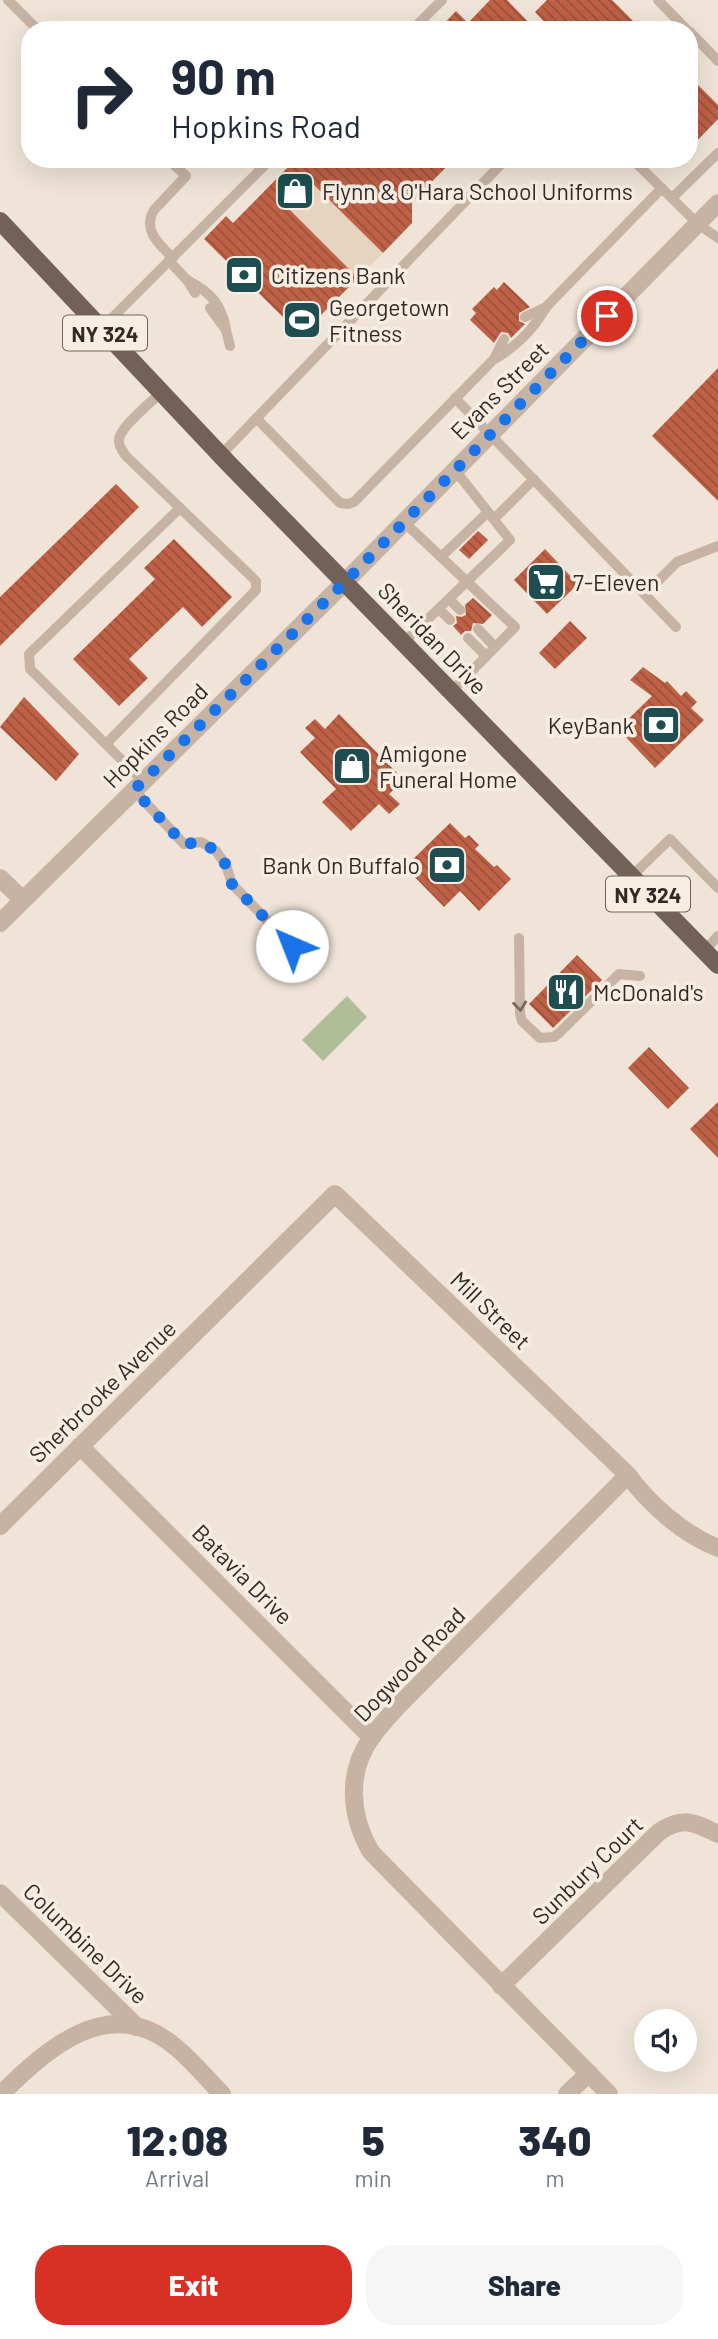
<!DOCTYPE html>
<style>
:root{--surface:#fff;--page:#f6f6f7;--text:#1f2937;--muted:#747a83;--accent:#d93025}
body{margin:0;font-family:Barlow,sans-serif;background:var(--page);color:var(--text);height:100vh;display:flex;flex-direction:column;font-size:26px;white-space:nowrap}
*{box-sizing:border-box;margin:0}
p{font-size:23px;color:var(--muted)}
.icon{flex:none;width:38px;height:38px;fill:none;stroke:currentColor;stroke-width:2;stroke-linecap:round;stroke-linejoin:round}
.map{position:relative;height:2094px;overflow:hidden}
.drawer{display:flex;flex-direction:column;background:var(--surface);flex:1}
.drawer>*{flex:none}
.banner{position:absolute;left:21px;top:21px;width:677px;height:147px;border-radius:28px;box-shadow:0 7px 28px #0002;background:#fff;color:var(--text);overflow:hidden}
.controls{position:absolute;left:634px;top:2009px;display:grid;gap:14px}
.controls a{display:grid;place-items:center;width:63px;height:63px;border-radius:50%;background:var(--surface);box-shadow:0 7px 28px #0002;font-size:35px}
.pin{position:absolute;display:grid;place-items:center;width:60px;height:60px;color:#fff;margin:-30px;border:4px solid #fff;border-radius:50%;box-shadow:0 2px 7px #0007}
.me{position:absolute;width:77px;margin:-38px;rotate:316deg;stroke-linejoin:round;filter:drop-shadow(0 0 5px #0008)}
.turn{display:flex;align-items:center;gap:24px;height:147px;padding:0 35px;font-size:32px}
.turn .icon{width:91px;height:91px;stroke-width:2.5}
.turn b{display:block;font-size:49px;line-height:60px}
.eta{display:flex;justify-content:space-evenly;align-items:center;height:119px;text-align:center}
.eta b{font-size:42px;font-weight:800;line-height:49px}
.action{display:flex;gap:14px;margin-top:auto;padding:14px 35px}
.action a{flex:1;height:80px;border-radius:28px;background:var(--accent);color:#fff;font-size:28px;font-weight:800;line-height:80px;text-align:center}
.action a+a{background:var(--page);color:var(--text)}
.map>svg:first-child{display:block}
.pitch{fill:#b1bd99}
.plaza{fill:#e6d4bf}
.building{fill:url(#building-back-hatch)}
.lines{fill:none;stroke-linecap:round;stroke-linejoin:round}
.service{stroke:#c6b3a4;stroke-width:10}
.minor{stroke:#c6b3a4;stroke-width:18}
.tertiary{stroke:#c6b3a4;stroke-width:18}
.primary{stroke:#736057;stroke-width:18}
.oneway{stroke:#75675e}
.route{stroke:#1a73e8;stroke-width:12;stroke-dasharray:0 21.6}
.labels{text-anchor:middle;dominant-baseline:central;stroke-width:7;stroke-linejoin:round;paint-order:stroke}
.shield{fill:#f7eee3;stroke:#6d645e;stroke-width:2}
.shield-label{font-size:21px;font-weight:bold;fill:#322925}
.poi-label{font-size:23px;fill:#322925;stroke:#f7eee3;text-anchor:start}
.street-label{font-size:23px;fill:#322925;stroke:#f7eee3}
</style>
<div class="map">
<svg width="718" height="2094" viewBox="0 0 718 2094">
<defs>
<pattern id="building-back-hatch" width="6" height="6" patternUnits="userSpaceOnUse" patternTransform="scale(1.75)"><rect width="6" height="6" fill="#bf6146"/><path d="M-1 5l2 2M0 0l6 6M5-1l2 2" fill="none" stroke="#9c503a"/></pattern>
</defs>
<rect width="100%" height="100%" fill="#efe4d7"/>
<path class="pitch" d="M347,996l20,21 -44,44 -21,-21z"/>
<path class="plaza" d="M309,180l74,73 -25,25 -74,-74z"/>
<g class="building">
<path d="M490,0h17l29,30h-98l18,-19 12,12z"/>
<path d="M547,0h65l30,30h-90l-17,-18z"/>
<path d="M690,77l28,28v14l-28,29z"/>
<path d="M296,159h158l-42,43v21l-29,30 -74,-73 -25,24 74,74 -44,44 -25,1 -85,-84 22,-23 7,7z"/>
<path d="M504,282l26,25 -11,6v8l6,3 -14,14 -3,-5 -7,-1 -7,11 -24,-23 6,-7 -4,-4 22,-22 3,3z"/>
<path d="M718,368v133l-66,-65z"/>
<path d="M116,484l23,23 -139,139v-49z"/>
<path d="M478,531l10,9 -19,19 -10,-9z"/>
<path d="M174,539l58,58 -30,30 -19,-20 -54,52 19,19 -29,28 -46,-47 82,-80 -11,-11z"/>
<path d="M545,549l33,35 -31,30 -33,-34z"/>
<path d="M473,598l19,17 -9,9 -10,-1 -2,8h-6l-4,4 -8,-9 4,-3 -1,-7 5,1 5,-2 -1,-10z"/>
<path d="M570,621l17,17 -32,31 -16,-16z"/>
<path d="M643,667l22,16 2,-2 14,15 5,-5 11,11 -6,6 13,12 -49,48 -37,-39 34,-33 -22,-16z"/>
<path d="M24,697l55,57 -23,27 -56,-54z"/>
<path d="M339,714l65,66 -15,14 11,10 -11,10 -10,-10 -28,27 -29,-29 14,-13 -36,-37 15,-14 -10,-10 10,-9 10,10z"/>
<path d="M450,823l15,15 4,-3 10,10 -4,4 19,18 3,-2 14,14 -32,32 -19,-20 -16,16 -39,-40z"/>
<path d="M577,955l25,25 -49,48 -24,-24z"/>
<path d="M649,1047l40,41 -21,21 -40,-41z"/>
<path d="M718,1102v56l-28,-29z"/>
</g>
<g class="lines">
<g class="service">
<path d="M8,0l30,30"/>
<path d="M658,0l29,30"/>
<path d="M412,30l30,-30"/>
<path d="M690,32l28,29"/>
<path d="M168,159l18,17 -32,34c-12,20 5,34 19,48"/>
<path d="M632,159l66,65 20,14"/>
<path d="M672,198l46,-45"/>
<path d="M169,261l18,19 8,13"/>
<path d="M187,280c23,12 35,24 39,50"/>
<path d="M210,308l16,22 4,16"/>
<path d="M525,317l21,-10"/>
<path d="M101,329l170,-170"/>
<path d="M494,359l10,-20"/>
<path d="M455,398l221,229"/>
<path d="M256,418l84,85 8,1 6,-2 139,-142c24,-14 40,-30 54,-54l115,-118"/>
<path d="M221,455l285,-296"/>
<path d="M494,519l40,-40"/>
<path d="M404,522l111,105 -64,65"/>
<path d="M442,556l46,-44"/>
<path d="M645,594l32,-32 41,-16"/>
<path d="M449,599l11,11"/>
<path d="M439,609l11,11"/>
<path d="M478,629l17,18"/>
<path d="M468,638l18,18"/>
<path d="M404,642l106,-102 -55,-70"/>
<path d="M106,744l150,-154v-9l-130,-125c-3,-5 -8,-10 -7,-16 0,-12 33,-39 43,-48"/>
<path d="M143,781l-113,-112 -1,-15 151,-146"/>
<path d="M134,790l50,54 17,-2 15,9 10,14 6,19 60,62"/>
<path d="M631,877l39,-38 48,49"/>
<path d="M519,938l1,76 2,7 18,17 14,-1 5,-4 60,-59 21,2"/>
<path d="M704,951l14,-15"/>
</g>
<g class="minor">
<path d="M0,878l23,22"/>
<path d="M80,1446l291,291"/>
<path d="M0,1526l335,-332 293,281c22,30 55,59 90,73"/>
<path d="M0,1893l137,134"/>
<path d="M501,1986l158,-154c24,-16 35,-10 59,2"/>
<path d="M1,2094c46,-45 107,-101 172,-49 18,14 33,33 49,49"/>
<path d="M567,2094l22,-21"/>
<path d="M609,2094l-238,-242c-21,-36 -25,-80 1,-115 8,-12 19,-23 29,-34l227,-228"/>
</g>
<path class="tertiary" d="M0,923l345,-341 373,-379"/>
<path class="primary" d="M0,221l228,242 490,502"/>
</g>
<defs><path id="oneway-chevron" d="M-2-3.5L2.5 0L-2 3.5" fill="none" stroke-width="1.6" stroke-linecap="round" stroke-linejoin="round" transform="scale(1.75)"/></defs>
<use class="oneway" href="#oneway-chevron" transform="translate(520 1006) rotate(84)"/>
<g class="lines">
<path class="route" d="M292,946l-60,-62 -6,-19 -10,-14 -15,-9 -17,2 -50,-54 211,-208 262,-266"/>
</g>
<defs>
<g id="shop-square" transform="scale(2.0125)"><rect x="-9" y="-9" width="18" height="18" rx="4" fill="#1e4e51" stroke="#f7eee3"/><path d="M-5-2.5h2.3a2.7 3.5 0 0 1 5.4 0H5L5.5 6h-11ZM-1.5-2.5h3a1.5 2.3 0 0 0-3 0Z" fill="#fff"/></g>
<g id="bank-square" transform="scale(2.0125)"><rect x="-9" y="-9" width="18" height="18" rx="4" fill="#1e4e51" stroke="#f7eee3"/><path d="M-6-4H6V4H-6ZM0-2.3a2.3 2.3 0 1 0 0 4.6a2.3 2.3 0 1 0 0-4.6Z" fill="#fff"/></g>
<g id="stadium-square" transform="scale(2.0125)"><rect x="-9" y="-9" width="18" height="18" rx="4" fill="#1e4e51" stroke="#f7eee3"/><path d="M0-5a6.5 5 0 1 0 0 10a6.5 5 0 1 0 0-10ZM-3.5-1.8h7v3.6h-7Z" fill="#fff"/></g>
<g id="supermarket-square" transform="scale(2.0125)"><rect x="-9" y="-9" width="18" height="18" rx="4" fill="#1e4e51" stroke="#f7eee3"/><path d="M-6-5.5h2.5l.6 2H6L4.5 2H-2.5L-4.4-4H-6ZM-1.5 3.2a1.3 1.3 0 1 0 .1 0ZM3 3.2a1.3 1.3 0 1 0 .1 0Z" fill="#fff"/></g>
<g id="restaurant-square" transform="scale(2.0125)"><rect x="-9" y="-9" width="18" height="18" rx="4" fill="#1e4e51" stroke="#f7eee3"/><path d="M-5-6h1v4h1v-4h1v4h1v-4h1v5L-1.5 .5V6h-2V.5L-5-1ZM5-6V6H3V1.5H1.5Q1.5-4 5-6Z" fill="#fff"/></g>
</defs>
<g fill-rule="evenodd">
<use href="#shop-square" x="295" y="191"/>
<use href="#bank-square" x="244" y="275"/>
<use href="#stadium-square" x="302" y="320"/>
<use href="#supermarket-square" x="546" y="582"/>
<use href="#bank-square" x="661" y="725"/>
<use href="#shop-square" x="352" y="766"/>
<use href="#bank-square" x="447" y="865"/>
<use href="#restaurant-square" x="566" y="992"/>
</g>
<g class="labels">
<g class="shield">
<rect x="63" y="315.5" width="84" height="35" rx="5"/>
<rect x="606" y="876.5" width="84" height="35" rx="5"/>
</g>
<g class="shield-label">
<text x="105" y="333">NY 324</text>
<text x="648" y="894">NY 324</text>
</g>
<g class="poi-label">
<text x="322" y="191">Flynn &amp; O'Hara School Uniforms</text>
<text x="271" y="275">Citizens Bank</text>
<text x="329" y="307">Georgetown<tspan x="329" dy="26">Fitness</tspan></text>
<text x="573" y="582">7-Eleven</text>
<text x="634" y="725" text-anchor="end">KeyBank</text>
<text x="379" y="753">Amigone<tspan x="379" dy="26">Funeral Home</tspan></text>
<text x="420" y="865" text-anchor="end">Bank On Buffalo</text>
<text x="593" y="992">McDonald's</text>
</g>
<g class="street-label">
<text transform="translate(499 390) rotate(-45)">Evans Street</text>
<text transform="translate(433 638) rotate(46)">Sheridan Drive</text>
<text transform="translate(155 735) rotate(-45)">Hopkins Road</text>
<text transform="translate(491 1310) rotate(44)">Mill Street</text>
<text transform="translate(102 1391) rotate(-44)">Sherbrooke Avenue</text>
<text transform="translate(243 1574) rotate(45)">Batavia Drive</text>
<text transform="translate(409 1664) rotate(-46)">Dogwood Road</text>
<text transform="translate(587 1870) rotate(-44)">Sunbury Court</text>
<text transform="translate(86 1943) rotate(44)">Columbine Drive</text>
</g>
</g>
</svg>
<div class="controls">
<a><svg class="icon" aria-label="sound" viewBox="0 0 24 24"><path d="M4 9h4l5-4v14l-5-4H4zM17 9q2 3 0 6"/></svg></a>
</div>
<div class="pin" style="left:607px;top:316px;background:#d93025"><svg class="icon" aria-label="arrive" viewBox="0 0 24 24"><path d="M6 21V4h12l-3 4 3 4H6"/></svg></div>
<svg class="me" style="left:292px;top:946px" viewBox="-20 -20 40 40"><circle r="19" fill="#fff"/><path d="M0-13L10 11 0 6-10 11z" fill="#1a73e8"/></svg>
<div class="banner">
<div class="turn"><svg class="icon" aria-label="right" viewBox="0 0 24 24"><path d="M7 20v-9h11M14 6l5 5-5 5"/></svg><div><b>90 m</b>Hopkins Road</div></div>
</div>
</div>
<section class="drawer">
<div class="eta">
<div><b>12:08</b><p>Arrival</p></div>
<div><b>5</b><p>min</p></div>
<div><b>340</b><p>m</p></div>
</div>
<div class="action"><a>Exit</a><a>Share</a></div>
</section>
